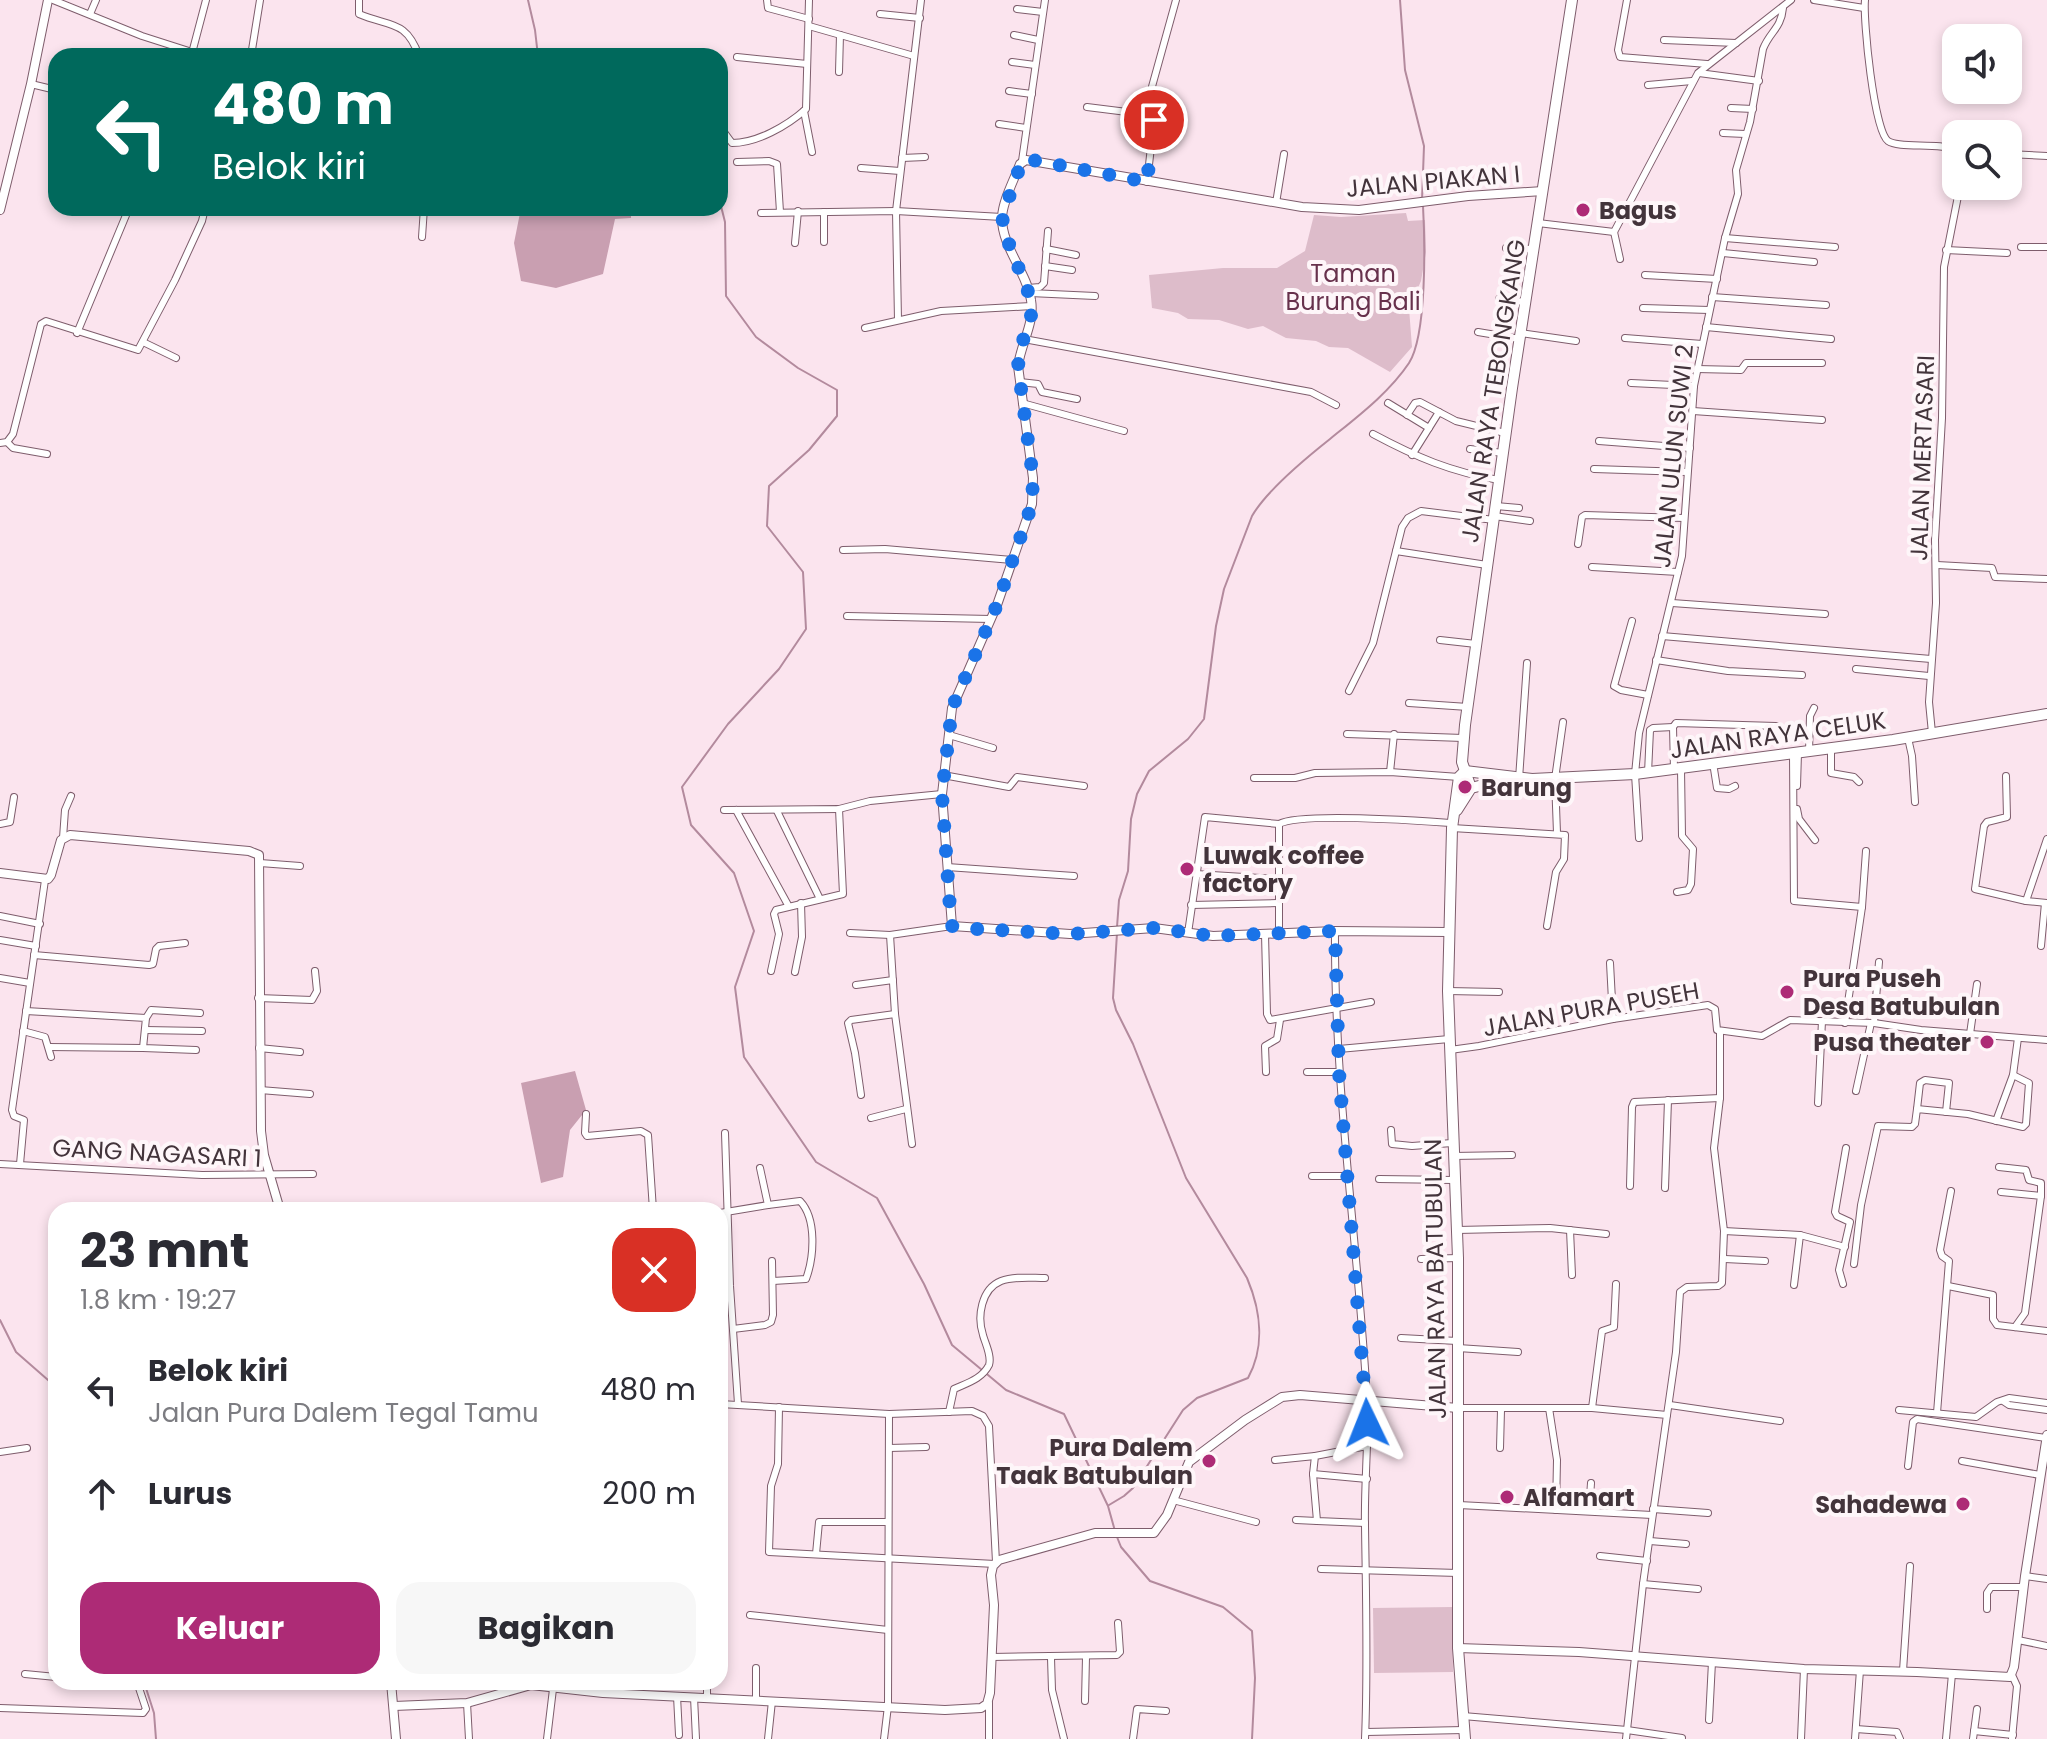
<!DOCTYPE html>
<html lang="id">
<meta charset="utf-8">
<style>
:root{--surface:#fff;--page:#f7f7f7;--text:#2b2b33;--muted:#7c7c81;--accent:#ad2b76}
body{margin:0;font-family:Poppins,sans-serif;background:var(--page);color:var(--text);height:100vh;display:flex;flex-direction:column;font-size:30px;white-space:nowrap}
*{box-sizing:border-box;margin:0}
p{font-size:26px;color:var(--muted)}
.icon{flex:none;width:44px;height:44px;fill:none;stroke:currentColor;stroke-width:2;stroke-linecap:round;stroke-linejoin:round}
.map{position:relative;flex:1;overflow:hidden}
.sheet{position:absolute;left:48px;top:1202px;width:680px;height:488px;display:flex;flex-direction:column;background:var(--surface);border-radius:24px;box-shadow:0 4px 12px #0003}
.sheet>*{flex:none}
.banner{position:absolute;left:48px;top:48px;width:680px;height:168px;border-radius:24px;box-shadow:0 4px 12px #0003;background:#00695c;color:#fff;overflow:hidden}
.fabs{position:absolute;left:1942px;top:24px;display:grid;gap:16px}
.fabs a{display:grid;place-items:center;width:80px;height:80px;border-radius:16px;background:var(--surface);box-shadow:0 4px 12px #0003;font-size:40px}
.pin{position:absolute;display:grid;place-items:center;width:68px;height:68px;color:#fff;margin:-34px;border:4px solid #fff;border-radius:50%;box-shadow:0 2px 8px #0007}
.me{position:absolute;width:88px;margin:-44px;rotate:358deg;stroke-linejoin:round;filter:drop-shadow(0 0 6px #0008)}
.turn{display:flex;align-items:center;gap:28px;height:168px;padding:0 32px;font-size:36px}
.turn .icon{width:104px;height:104px;stroke-width:2.5}
.turn b{display:block;font-size:56px;line-height:68px}
.round{display:grid;place-items:center;flex:none;width:84px;height:84px;border-radius:24px;background:var(--page)}
.headline{display:flex;align-items:center;justify-content:space-between;height:136px;padding:0 32px}
h1{font-size:48px;font-weight:700;line-height:60px}
.primary-button{display:flex;gap:16px;margin-top:auto;padding:16px 32px}
.primary-button a{flex:1;height:92px;border-radius:24px;background:var(--accent);color:#fff;font-size:32px;font-weight:700;line-height:92px;text-align:center}
.primary-button a+a{background:var(--page);color:var(--text)}
ul{padding:0;list-style:none}
li{display:flex;align-items:center;gap:24px;height:104px;padding:0 32px}
li div{flex:1}
li b{display:block;font-size:30px}
li em{font-style:normal}
.map>svg:first-child{display:block}
.green{fill:#ddbcca}
.forest{fill:#c99fb1}
.lines{fill:none;stroke-linecap:round;stroke-linejoin:round}
.stream{stroke:#b38a9d;stroke-width:2}
.minor-casing{stroke:#7e5d6c;stroke-width:8}
.tertiary-casing{stroke:#7e5d6c;stroke-width:10}
.primary-casing{stroke:#7e5d6c;stroke-width:12}
.trunk-casing{stroke:#7e5d6c;stroke-width:12}
.minor{stroke:#fff;stroke-width:6}
.tertiary{stroke:#fff;stroke-width:8}
.primary{stroke:#fff;stroke-width:10}
.trunk{stroke:#fff;stroke-width:10}
.route{stroke:#1a73e8;stroke-width:14;stroke-dasharray:0 25.2}
.poi-dot{fill:#ad2b76;stroke:#fef6f9;stroke-width:3}
.labels{text-anchor:middle;dominant-baseline:central;stroke-width:8;stroke-linejoin:round;paint-order:stroke}
.street-label{font-size:24px;fill:#43343b;stroke:#fef6f9}
.poi-label{font-size:24px;font-weight:bold;fill:#43343b;stroke:#fef6f9;text-anchor:start}
.park-label{font-size:24px;fill:#67314c;stroke:#fef6f9}
</style>
<div class="map">
<svg width="2047" height="1739" viewBox="0 0 2047 1739">
<rect width="100%" height="100%" fill="#fbe4ee"/>
<g class="green">
<path d="M1406,213l2,8 17,-1 1,32 -5,29 -12,27 3,39 -22,25 -42,-24 -19,-1 -13,-6 -30,-3 -23,-12 -15,3 -29,-9 -31,-1 -10,-6 -26,-5 -3,-33 74,-7h54l28,-17 9,-36 27,2z"/>
<path d="M1452,1607l1,65 -79,1 -1,-65z"/>
</g>
<g class="forest">
<path d="M521,208h110v10l-16,1 -12,55 -47,14 -35,-7 -7,-38z"/>
<path d="M575,1071l11,39 -16,20 -7,47 -22,6 -20,-100z"/>
</g>
<g class="lines">
<g class="stream">
<path d="M528,0l7,30 3,26"/>
<path d="M1400,0l5,70 19,76 -2,54"/>
<path d="M720,202l5,20 1,74 30,41 42,31 39,22v26l-28,34 -40,36 -2,40 36,46 3,57 -27,40 -51,55 -46,63 9,38 43,48 20,58 -19,56 9,70 72,105 61,36 47,86 28,61 54,45 58,24 44,92 7,25"/>
<path d="M1117,927l2,-27 9,-29 3,-52 6,-25 12,-23 39,-32 16,-20 12,-93 8,-37 28,-73c15,-26 54,-58 78,-77 27,-22 59,-46 79,-76 18,-28 16,-121 14,-157"/>
<path d="M0,1320l16,32 40,35"/>
<path d="M1109,1505l15,-9 9,-8 50,-78 14,-12 51,-20c17,-31 13,-67 -1,-100l-61,-100 -53,-134 -17,-34 -3,-12 4,-65"/>
<path d="M1117,1537l4,10 29,34 73,26 29,24 3,47 -3,61"/>
<path d="M144,1682l10,31 2,26"/>
</g>
<g class="minor-casing">
<g id="minor">
<path d="M53,0l89,36 50,16"/>
<path d="M359,0v14c30,13 47,5 60,42"/>
<path d="M767,0l1,8 41,11"/>
<path d="M1627,0l-9,50 2,7 87,7"/>
<path d="M1814,0l50,8"/>
<path d="M1865,0c-2,20 9,131 23,141 11,8 51,1 68,9"/>
<path d="M1017,9l26,3"/>
<path d="M90,14l6,-14"/>
<path d="M880,14l40,4"/>
<path d="M809,26l105,30"/>
<path d="M1014,35l24,5"/>
<path d="M1664,40l72,3"/>
<path d="M192,53l14,-53"/>
<path d="M251,56l9,-56"/>
<path d="M737,57l70,7"/>
<path d="M1012,62l23,3"/>
<path d="M839,72l1,-37"/>
<path d="M1699,73l60,8"/>
<path d="M31,84l25,6"/>
<path d="M1648,85l44,-4"/>
<path d="M1009,91l23,3"/>
<path d="M1087,107l64,8"/>
<path d="M1731,108l22,1"/>
<path d="M804,111l8,41"/>
<path d="M999,124l27,4"/>
<path d="M721,128l11,15c25,0 55,-17 74,-34l3,-109"/>
<path d="M1723,133l22,1"/>
<path d="M2008,154l39,2"/>
<path d="M902,158l23,-1"/>
<path d="M1022,161l23,-161"/>
<path d="M737,162l32,-1 8,3 3,48"/>
<path d="M861,168l39,3"/>
<path d="M1147,182l7,-61 -6,-13v-7l28,-101"/>
<path d="M1276,203l8,-49"/>
<path d="M761,213l135,-2 106,6"/>
<path d="M1538,223l76,9"/>
<path d="M1614,232l84,-159 93,-73"/>
<path d="M1614,232l6,27"/>
<path d="M422,237l2,-29"/>
<path d="M1725,238l110,9"/>
<path d="M824,242v-30"/>
<path d="M795,243l3,-32"/>
<path d="M2021,247h26"/>
<path d="M1506,248l28,1"/>
<path d="M1046,249l30,6"/>
<path d="M1946,250l61,3"/>
<path d="M1723,253l91,9"/>
<path d="M1045,266l27,4"/>
<path d="M1645,275l72,4"/>
<path d="M1028,288l12,-1 4,-4 4,-52"/>
<path d="M1030,293l65,3"/>
<path d="M1712,297l114,8"/>
<path d="M1499,299l27,3"/>
<path d="M1643,308l66,2"/>
<path d="M898,320l-2,-109 25,-211"/>
<path d="M1706,327l125,12"/>
<path d="M865,328l76,-17 91,-5"/>
<path d="M1478,332l42,7"/>
<path d="M77,333l52,-125"/>
<path d="M1521,333l55,8"/>
<path d="M1625,338l77,6"/>
<path d="M1024,339l287,53 25,13"/>
<path d="M143,342l33,16"/>
<path d="M1697,369l44,1 5,-7h76"/>
<path d="M1020,382l18,2 4,8 35,7"/>
<path d="M1631,383l63,3"/>
<path d="M1022,403l102,28"/>
<path d="M1388,403l41,25"/>
<path d="M1693,411l129,9"/>
<path d="M1407,415l8,-12 5,-1 36,19 49,12"/>
<path d="M1373,434c43,23 78,38 126,46"/>
<path d="M1599,441l91,7"/>
<path d="M7,442l6,6 34,6"/>
<path d="M0,443l7,-1 6,-8 28,-110 5,-3 92,29 37,-70 27,-59 3,-13"/>
<path d="M1470,449l33,4"/>
<path d="M1412,455l27,-43"/>
<path d="M1594,469l93,3"/>
<path d="M1496,506l23,2"/>
<path d="M1494,516l36,5"/>
<path d="M1578,544l4,-27 3,-2 99,3"/>
<path d="M843,550l42,-1 127,11"/>
<path d="M1396,551l91,14"/>
<path d="M1937,565l55,3 3,9 52,2"/>
<path d="M1592,567l86,5"/>
<path d="M1672,603l153,11"/>
<path d="M847,616l144,3"/>
<path d="M1632,621l-18,65 7,4 27,5"/>
<path d="M1662,636l269,23"/>
<path d="M1440,640l36,4"/>
<path d="M1656,660l72,11 74,4"/>
<path d="M1856,669l73,7"/>
<path d="M1349,691l24,-48 29,-116 6,-9 13,-7 73,9"/>
<path d="M1409,703l59,4"/>
<path d="M1932,733l-3,-31 7,-99 -1,-63 7,-122 2,-151 16,-81"/>
<path d="M1347,734l116,4"/>
<path d="M949,735l44,13"/>
<path d="M1908,738l4,18 3,46"/>
<path d="M1831,749v24l23,4 5,5"/>
<path d="M1809,752l1,-36 4,-8"/>
<path d="M1793,754l1,147 68,6 -17,116"/>
<path d="M1674,769l-1,-42 3,-4 100,3"/>
<path d="M1714,769l3,19 12,1 6,-3"/>
<path d="M1390,772l4,-38"/>
<path d="M1648,773l2,-43 3,-2 20,-1"/>
<path d="M943,775l66,12 8,-10 67,9"/>
<path d="M2006,776l1,41 -20,5 -3,4 -9,63 51,12 21,2"/>
<path d="M1254,778h41l20,-5 75,-1 69,5"/>
<path d="M1519,779l8,-116"/>
<path d="M1797,786l1,-33"/>
<path d="M1797,809l2,10 16,21"/>
<path d="M724,810l115,-1 31,-8 72,-7"/>
<path d="M736,810l52,95"/>
<path d="M777,811l43,88"/>
<path d="M0,824l10,-2 4,-25"/>
<path d="M1452,828l113,7 -1,24 -8,13 -9,54"/>
<path d="M1557,833l-2,-54 8,-57"/>
<path d="M63,838l2,-28 6,-14"/>
<path d="M1639,838l-4,-64 4,-41 43,-177 12,-170 31,-148 13,-44 -2,-24 14,-48 13,-73c7,-18 18,-20 20,-41"/>
<path d="M260,863l40,3"/>
<path d="M947,867l127,9"/>
<path d="M1196,874l82,5"/>
<path d="M1677,892l11,-2 3,-6 2,-35 -11,-13 -1,-67"/>
<path d="M2026,901l21,-62"/>
<path d="M1191,905l87,-2"/>
<path d="M1862,907l4,-56"/>
<path d="M0,916l40,8"/>
<path d="M1335,931c-1,158 23,311 32,468 2,42 -3,85 -2,127 1,71 3,142 0,213"/>
<path d="M850,933l40,2 62,-9"/>
<path d="M1188,933l17,-116 74,7c21,-12 143,-3 173,-1"/>
<path d="M1265,934l2,80 3,6 101,-18"/>
<path d="M1279,934v-110"/>
<path d="M890,935l5,79 17,130"/>
<path d="M0,940l36,6"/>
<path d="M2041,946l4,-43"/>
<path d="M34,955l115,10 4,-1 3,-15 3,-3 26,-3"/>
<path d="M1610,963l3,56"/>
<path d="M771,971l8,-37 -5,-20 2,-4 67,-16 -4,-85"/>
<path d="M795,972l7,-35 -1,-34"/>
<path d="M0,978l30,5"/>
<path d="M856,985l37,-5"/>
<path d="M1448,991l51,1"/>
<path d="M258,998l54,2 5,-9 -2,-20"/>
<path d="M26,1011l120,7 -3,30 53,2"/>
<path d="M146,1018l5,-8 49,3"/>
<path d="M1874,1023l5,-61"/>
<path d="M145,1030l57,1"/>
<path d="M23,1031l22,6 6,20"/>
<path d="M1970,1034l7,-50"/>
<path d="M49,1047l94,1"/>
<path d="M259,1048l41,4"/>
<path d="M1339,1049l110,-10"/>
<path d="M1450,1050l29,-4 134,-27 95,-14 7,4 2,21 45,6 28,-16 84,3 47,7 126,10"/>
<path d="M1266,1072l-1,-26 12,-7 3,-19"/>
<path d="M1307,1072h32"/>
<path d="M260,1090l50,4"/>
<path d="M1856,1091l15,-68"/>
<path d="M861,1095l-6,-42 -7,-30 3,-3 44,-6"/>
<path d="M1818,1103l4,-82"/>
<path d="M1917,1109l3,-26 5,-3 24,3 -3,29"/>
<path d="M586,1114l-1,19 2,3 54,-5 7,4 5,75"/>
<path d="M871,1118l35,-9"/>
<path d="M1996,1121l17,-46 5,-37"/>
<path d="M1391,1130l1,14 20,2 40,-3"/>
<path d="M725,1133l5,153 8,118"/>
<path d="M1453,1156l59,-1"/>
<path d="M0,1164l202,11 111,-1"/>
<path d="M20,1164l4,-44 -10,-4 -2,-6 33,-230"/>
<path d="M1999,1167l27,3 3,10 12,3v13"/>
<path d="M1312,1176h34"/>
<path d="M1379,1179l75,1"/>
<path d="M1630,1186l2,-79 2,-5 86,-4"/>
<path d="M1665,1188l3,-88"/>
<path d="M2001,1192l40,4 -16,117 -10,14"/>
<path d="M768,1205l32,-4c17,18 14,56 6,78l-33,2"/>
<path d="M720,1213l48,-8 -8,-37"/>
<path d="M1457,1230l93,-2 56,6"/>
<path d="M1570,1230l2,45"/>
<path d="M1724,1231l76,4 45,12"/>
<path d="M1421,1259l37,-1"/>
<path d="M1725,1259l40,2"/>
<path d="M1854,1264l7,-59 17,-79 34,1 3,-3 2,-15 51,5 55,13 3,-3 3,-41 -16,-8"/>
<path d="M1843,1284l-4,-14 11,-48 -13,-6 -2,-4 11,-64"/>
<path d="M1794,1285l6,-50"/>
<path d="M1948,1286l45,9v24l4,6 50,6"/>
<path d="M733,1329l32,-4 6,-3 2,-7 -1,-54"/>
<path d="M1401,1338l56,3"/>
<path d="M1458,1348l60,4"/>
<path d="M2003,1401l6,4 38,5"/>
<path d="M720,1404l169,10 83,-3 11,5 6,10 7,136"/>
<path d="M1670,1405l110,16"/>
<path d="M779,1407l-1,57 -7,22 -2,66 226,12"/>
<path d="M1458,1408h134l75,7 -24,169 -17,155"/>
<path d="M1549,1408l8,52 -1,50"/>
<path d="M1592,1408l10,-77 12,-4 2,-43"/>
<path d="M1899,1410l77,7 21,-15 12,-4 38,5"/>
<path d="M949,1412l5,-23c13,-6 28,-10 35,-24 3,-9 -4,-22 -6,-30 -6,-18 -2,-46 18,-54 13,-5 30,-3 44,-3"/>
<path d="M1937,1413l12,-152 -7,-5 -2,-6 11,-59"/>
<path d="M1667,1415l9,-63 4,-60 7,-5 31,-1 4,-3 2,-52 -10,-83 6,-50v-67"/>
<path d="M889,1448l37,-1"/>
<path d="M1500,1448l1,-38"/>
<path d="M0,1452l27,-4"/>
<path d="M1275,1460l40,-4"/>
<path d="M1962,1461l78,14"/>
<path d="M1908,1466l5,-44 4,-3 129,19"/>
<path d="M1313,1474l54,5"/>
<path d="M1173,1500l83,22"/>
<path d="M1459,1505l193,10"/>
<path d="M1653,1509l55,4"/>
<path d="M1589,1511l2,-28"/>
<path d="M1296,1520l21,1"/>
<path d="M1365,1523l-48,-2 -4,-47 2,-18 52,-10"/>
<path d="M1650,1541l36,3"/>
<path d="M816,1554l3,-32h69"/>
<path d="M1600,1556l47,5"/>
<path d="M1321,1569l137,4"/>
<path d="M2025,1576l22,3"/>
<path d="M1643,1584l55,5"/>
<path d="M1987,1609v-16l4,-6h32"/>
<path d="M750,1615l138,15"/>
<path d="M2018,1640l29,6"/>
<path d="M992,1657l125,-2 3,-3 -2,-29"/>
<path d="M1051,1658l1,32 12,49"/>
<path d="M1903,1671l7,-105"/>
<path d="M25,1674l31,3"/>
<path d="M707,1682v16"/>
<path d="M677,1696l2,39"/>
<path d="M694,1697l2,42"/>
<path d="M756,1701v-33"/>
<path d="M1085,1701l1,-44"/>
<path d="M467,1703l2,36"/>
<path d="M989,1703v36"/>
<path d="M0,1708l143,5 3,-4 -9,-27"/>
<path d="M1463,1716l164,14 55,8"/>
<path d="M1709,1720l3,-58"/>
<path d="M1856,1729l41,3 3,7"/>
<path d="M1974,1731l39,4"/>
<path d="M1366,1732l98,-2"/>
<path d="M547,1739l6,-50"/>
<path d="M768,1739l4,-38"/>
<path d="M884,1739l4,-33 1,-292"/>
<path d="M1133,1739l4,-30 29,2"/>
<path d="M1801,1739l3,-70"/>
<path d="M1855,1739l5,-69"/>
<path d="M1946,1739l6,-65"/>
<path d="M1973,1739l4,-30"/>
<path d="M2012,1739l5,-53 -5,-11"/>
</g>
</g>
<g class="tertiary-casing">
<g id="tertiary">
<path d="M0,210l31,-126 17,-84"/>
<path d="M0,873l48,6 3,-4 10,-35 9,-5 179,16 10,4 2,276 3,24 16,55"/>
<path d="M1448,932l-113,-1 -122,5 -59,-8 -84,6 -118,-8 -10,-132 10,-86 45,-103 35,-101 1,-26 -15,-112c3,-23 17,-43 13,-66 -4,-28 -30,-54 -29,-83 1,-17 12,-37 18,-53l6,-4 276,47 57,3 109,-14 75,-5"/>
<path d="M1458,1648l121,4 225,17 113,3 93,5 4,-10 11,-91 22,-141"/>
<path d="M391,1682l5,57"/>
<path d="M394,1706l73,-3 64,-18 72,8 342,17 36,-2 6,-4 3,-11 4,-88 -3,-30 2,-9 6,-6 96,-27h59l13,-18 22,-53 56,-42 37,-23 18,-2 158,13"/>
</g>
</g>
<g class="primary-casing">
<path id="primary" d="M1471,788l-9,-26 3,-37 47,-337 60,-388"/>
</g>
<g class="trunk-casing">
<g id="trunk">
<path d="M1457,810l14,-22 32,-8"/>
<path d="M1465,1739l-7,-91v-390l-10,-267 4,-163 7,-51 6,-6 67,8 103,-5 258,-34 154,-26"/>
</g>
</g>
<use href="#minor" class="minor"/>
<use href="#tertiary" class="tertiary"/>
<use href="#primary" class="primary"/>
<use href="#trunk" class="trunk"/>
</g>
<g class="lines">
<path class="route" d="M1154,120l-7,62 -115,-22 -10,1 -20,56 5,22 24,60v19l-10,28 -3,20 15,112 -1,26 -35,101 -45,103 -10,86 9,129 1,3 7,2 111,6 84,-6 59,8 122,-5 4,141 28,351"/>
</g>
<g class="poi-dot">
<circle cx="1583" cy="210" r="8"/>
<circle cx="1465" cy="787" r="8"/>
<circle cx="1187" cy="869" r="8"/>
<circle cx="1787" cy="992" r="8"/>
<circle cx="1987" cy="1042" r="8"/>
<circle cx="1209" cy="1461" r="8"/>
<circle cx="1507" cy="1497" r="8"/>
<circle cx="1963" cy="1504" r="8"/>
</g>
<g class="labels">
<g class="street-label">
<text transform="translate(1433 181) rotate(-5)">JALAN PIAKAN I</text>
<text transform="translate(1493 391) rotate(-81)">JALAN RAYA TEBONGKANG</text>
<text transform="translate(1673 456) rotate(-84)">JALAN ULUN SUWI 2</text>
<text transform="translate(1922 458) rotate(-88)">JALAN MERTASARI</text>
<text transform="translate(1778 735) rotate(-8)">JALAN RAYA CELUK</text>
<text transform="translate(1591 1009) rotate(-10)">JALAN PURA PUSEH</text>
<text transform="translate(157 1153) rotate(3)">GANG NAGASARI 1</text>
<text transform="translate(1435 1279) rotate(-91)">JALAN RAYA BATUBULAN</text>
</g>
<g class="poi-label">
<text x="1599" y="210">Bagus</text>
<text x="1481" y="787">Barung</text>
<text x="1203" y="855">Luwak coffee<tspan x="1203" dy="28">factory</tspan></text>
<text x="1803" y="978">Pura Puseh<tspan x="1803" dy="28">Desa Batubulan</tspan></text>
<text x="1971" y="1042" text-anchor="end">Pusa theater</text>
<text x="1193" y="1447" text-anchor="end">Pura Dalem<tspan x="1193" dy="28">Taak Batubulan</tspan></text>
<text x="1523" y="1497">Alfamart</text>
<text x="1947" y="1504" text-anchor="end">Sahadewa</text>
</g>
<g class="park-label">
<text x="1353" y="273">Taman<tspan x="1353" dy="28">Burung Bali</tspan></text>
</g>
</g>
</svg>
<div class="fabs">
<a><svg class="icon" aria-label="sound" viewBox="0 0 24 24"><path d="M4 9h4l5-4v14l-5-4H4zM17 9q2 3 0 6"/></svg></a>
<a><svg class="icon" aria-label="search" viewBox="0 0 24 24"><circle cx="10" cy="10" r="6"/><path d="M15 15l6 6"/></svg></a>
</div>
<div class="pin" style="left:1154px;top:120px;background:#d93025"><svg class="icon" aria-label="arrive" viewBox="0 0 24 24"><path d="M6 21V4h12l-3 4 3 4H6"/></svg></div>
<svg class="me" style="left:1367px;top:1423px" viewBox="-20 -20 40 40"><path d="M0-17L14 15 0 8-14 15z" fill="#1a73e8" stroke="#fff" stroke-width="4"/></svg>
<div class="banner">
<div class="turn"><svg class="icon" aria-label="left" viewBox="0 0 24 24"><path d="M17 20v-9H6M10 6l-5 5 5 5"/></svg><div><b>480 m</b>Belok kiri</div></div>
</div>
<section class="sheet">
<div class="headline"><div><h1>23 mnt</h1><p>1.8 km · 19:27</p></div><a class="round" style="background:#d93025;color:#fff"><svg class="icon" aria-label="close" viewBox="0 0 24 24"><path d="M6 6l12 12M18 6L6 18"/></svg></a></div>
<ul>
<li><svg class="icon" aria-label="left" viewBox="0 0 24 24"><path d="M17 20v-9H6M10 6l-5 5 5 5"/></svg><div><b>Belok kiri</b><p>Jalan Pura Dalem Tegal Tamu</p></div><em>480 m</em></li>
<li><svg class="icon" aria-label="ahead" viewBox="0 0 24 24"><path d="M12 20V5M6 11l6-6 6 6"/></svg><div><b>Lurus</b></div><em>200 m</em></li>
</ul>
<div class="primary-button"><a>Keluar</a><a>Bagikan</a></div>
</section>
</div>
